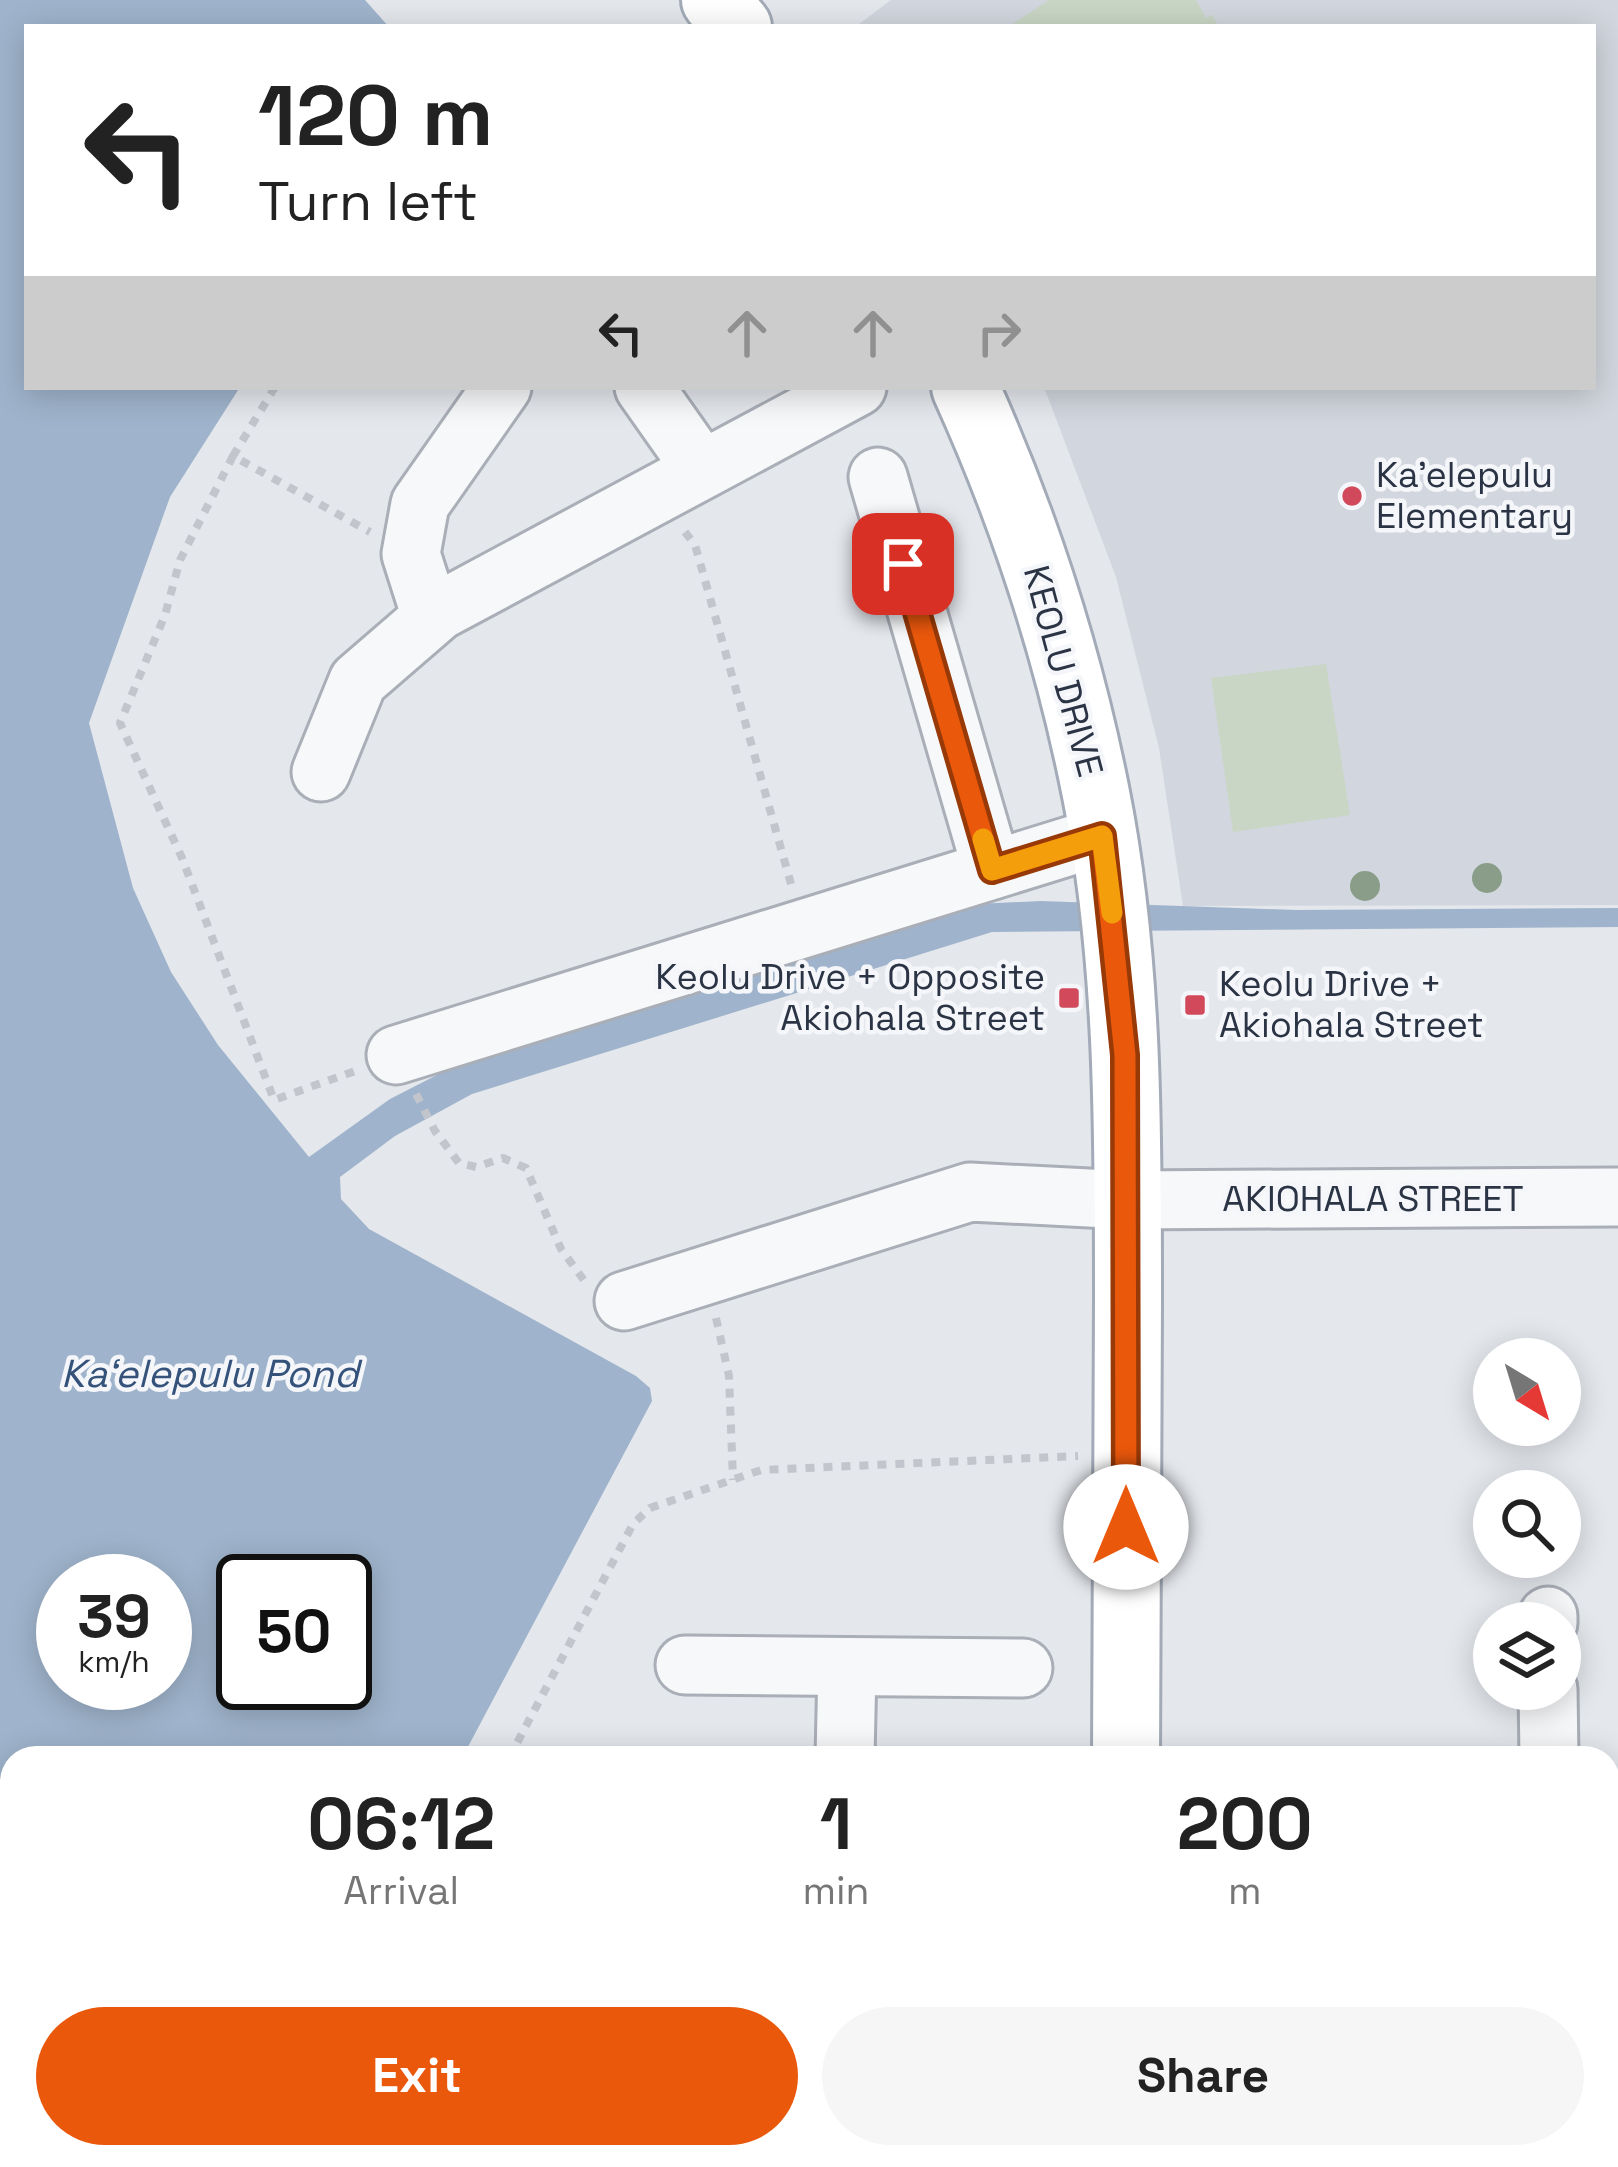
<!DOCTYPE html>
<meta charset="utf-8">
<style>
:root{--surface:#fff;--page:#f6f6f6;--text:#222;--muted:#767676;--accent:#ea580c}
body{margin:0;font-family:"Space Grotesk",sans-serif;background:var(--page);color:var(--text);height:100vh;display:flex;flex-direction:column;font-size:45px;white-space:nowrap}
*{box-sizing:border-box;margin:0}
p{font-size:39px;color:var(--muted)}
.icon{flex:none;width:66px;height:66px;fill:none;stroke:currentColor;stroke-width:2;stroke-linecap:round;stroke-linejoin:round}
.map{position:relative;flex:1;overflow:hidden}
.drawer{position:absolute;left:0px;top:1746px;width:1620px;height:423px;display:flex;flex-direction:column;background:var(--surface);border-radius:36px 36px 0 0;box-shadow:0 6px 30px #0003}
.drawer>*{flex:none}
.guide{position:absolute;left:24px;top:24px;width:1572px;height:366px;border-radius:0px;box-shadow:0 6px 30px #0003;background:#fff;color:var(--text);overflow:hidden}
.needle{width:78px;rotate:142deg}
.fabs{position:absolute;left:1473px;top:1338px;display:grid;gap:24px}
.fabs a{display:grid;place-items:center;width:108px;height:108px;border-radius:50%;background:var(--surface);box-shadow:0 6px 30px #0003;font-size:60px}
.speed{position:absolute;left:36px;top:1554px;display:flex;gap:24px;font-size:60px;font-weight:700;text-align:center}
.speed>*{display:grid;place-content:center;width:156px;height:156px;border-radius:50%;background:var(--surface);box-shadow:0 6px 30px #0003;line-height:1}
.speed small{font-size:30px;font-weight:400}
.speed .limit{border:6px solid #111;border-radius:18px;background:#fff;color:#111}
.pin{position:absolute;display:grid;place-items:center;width:102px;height:102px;color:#fff;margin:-51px;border-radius:24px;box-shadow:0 6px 18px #0006}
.me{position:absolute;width:132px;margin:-66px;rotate:0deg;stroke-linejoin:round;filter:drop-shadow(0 0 9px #0008)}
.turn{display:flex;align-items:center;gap:42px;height:252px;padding:0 36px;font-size:54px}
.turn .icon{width:156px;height:156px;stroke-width:2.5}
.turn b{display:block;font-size:84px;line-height:102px}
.lanes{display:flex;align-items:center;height:114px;padding:0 36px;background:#0003;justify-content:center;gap:60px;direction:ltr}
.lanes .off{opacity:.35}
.eta{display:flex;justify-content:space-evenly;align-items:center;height:204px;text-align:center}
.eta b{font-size:72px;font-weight:800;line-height:84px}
.primary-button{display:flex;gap:24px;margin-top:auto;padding:24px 36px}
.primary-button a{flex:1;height:138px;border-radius:72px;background:var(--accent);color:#fff;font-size:48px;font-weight:800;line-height:138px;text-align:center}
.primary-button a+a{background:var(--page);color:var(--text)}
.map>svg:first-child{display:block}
.built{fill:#d2d6de}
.green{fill:#c9d6c5}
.water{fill:#9fb4cc;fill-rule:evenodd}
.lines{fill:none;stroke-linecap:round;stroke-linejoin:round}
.minor-casing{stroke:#a9aeb7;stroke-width:63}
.major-casing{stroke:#a3abb8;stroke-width:72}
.path{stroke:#c2c5cb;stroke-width:8;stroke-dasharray:9 9;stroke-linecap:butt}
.minor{stroke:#f7f8fa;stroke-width:57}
.major{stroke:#fff;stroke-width:66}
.tree{fill:#899d89}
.route-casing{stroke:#983908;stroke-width:30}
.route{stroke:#ea580c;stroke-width:21}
.slow{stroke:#f59e0b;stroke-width:21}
.poi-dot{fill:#d1495b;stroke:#f4f6f9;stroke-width:4.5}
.labels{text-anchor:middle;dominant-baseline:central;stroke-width:9;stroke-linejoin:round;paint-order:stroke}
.poi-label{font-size:36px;fill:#2b3445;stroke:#f4f6f9;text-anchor:start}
.street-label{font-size:36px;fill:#2b3445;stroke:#f4f6f9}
.water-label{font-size:39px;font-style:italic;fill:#34527a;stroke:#f4f6f9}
</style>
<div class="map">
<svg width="1618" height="2167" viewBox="0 0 1618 2167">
<rect width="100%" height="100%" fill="#e4e7ec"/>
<path class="built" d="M891,0h727v905l-435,1 -24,-158 -43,-171 -72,-190h549v-360h-738z"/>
<g class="green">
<path d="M1049,0h147l10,18 6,-3 7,12h-211z"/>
<path d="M1326,664l24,151 -117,17 -22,-154z"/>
</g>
<path class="water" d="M0,0h365l24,27h-362v360h213l-70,110 -81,226 44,165 38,84 47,73 91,112 81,-58 82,-42 504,-153 65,-3 255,9 322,-2v19l-626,5 -520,162 -77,42 -55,41 1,22 28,30 267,147 14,12 2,13 -190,357h-450v399h249l-4,10h-257zM63,1581h102v102h-102zM243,1581h102v102h-102z"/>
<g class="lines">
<g class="minor-casing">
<g id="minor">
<path d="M644,387l57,81"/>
<path d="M878,477l114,393"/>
<path d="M431,617l-20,-63 9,-50 82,-117"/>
<path d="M321,772l37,-91 81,-70 418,-224"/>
<path d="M396,1055l706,-219"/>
<path d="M624,1301l346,-109 158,8 490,-3"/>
<path d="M1548,1616v7"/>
<path d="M685,1665l338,3"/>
<path d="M1548,1689l1,69"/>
<path d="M845,1758l2,-91"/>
<path d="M482,2167l4,-10"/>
<path d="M1011,2167v-10"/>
<path d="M1550,2167l1,-10"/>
</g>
</g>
<g class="major-casing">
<g id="major">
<path d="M715,0l23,27"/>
<path d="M965,387c59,130 103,266 131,407 33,166 32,339 32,508 -1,152 -2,304 -2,456"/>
<path d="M1122,2167v-10"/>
</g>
</g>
<g class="path">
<path d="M275,387l-42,69 137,76"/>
<path d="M233,456l-53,104 -15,55 -45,108 62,135 92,242 81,-29"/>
<path d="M685,532l10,13 96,339"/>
<path d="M416,1094l19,37 24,32 17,4 27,-9 23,10 35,81 25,34"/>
<path d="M716,1318l13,58 4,104"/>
<path d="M509,1758l124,-234 17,-16 111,-38 317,-14"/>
<path d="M283,2167l4,-10"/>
</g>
<use href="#minor" class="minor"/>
<use href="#major" class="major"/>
</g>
<g class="tree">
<circle cx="1487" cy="878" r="15"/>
<circle cx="1365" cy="886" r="15"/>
</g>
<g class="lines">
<g class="route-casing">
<path id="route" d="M903,564l89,306 110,-34 23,219 1,472"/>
</g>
<use href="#route" class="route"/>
<path class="slow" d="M983,839l9,31 110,-34 10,77"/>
</g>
<g class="poi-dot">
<circle cx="1352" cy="496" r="12"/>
<rect x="1057" y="986" width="24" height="24" rx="6"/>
<rect x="1183" y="993" width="24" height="24" rx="6"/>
</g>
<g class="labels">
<g class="poi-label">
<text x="1376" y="475">Ka'elepulu<tspan x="1376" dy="41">Elementary</tspan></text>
<text x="1045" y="977" text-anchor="end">Keolu Drive + Opposite<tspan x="1045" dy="41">Akiohala Street</tspan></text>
<text x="1219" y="984">Keolu Drive +<tspan x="1219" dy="41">Akiohala Street</tspan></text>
</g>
<g class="street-label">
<text transform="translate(1063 671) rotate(75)">KEOLU DRIVE</text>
<text x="1373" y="1199">AKIOHALA STREET</text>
</g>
<g class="water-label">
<text x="210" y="1373">Kaʻelepulu Pond</text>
</g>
</g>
</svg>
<div class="fabs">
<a><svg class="needle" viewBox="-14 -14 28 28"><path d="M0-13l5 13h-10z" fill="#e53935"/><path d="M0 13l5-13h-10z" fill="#767676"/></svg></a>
<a><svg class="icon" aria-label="search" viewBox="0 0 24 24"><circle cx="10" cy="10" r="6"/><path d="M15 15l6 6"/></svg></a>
<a><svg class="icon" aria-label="layers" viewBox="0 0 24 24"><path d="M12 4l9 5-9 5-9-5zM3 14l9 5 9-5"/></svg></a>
</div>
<div class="speed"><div>39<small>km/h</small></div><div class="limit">50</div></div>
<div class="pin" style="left:903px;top:564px;background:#d93025"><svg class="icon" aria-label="arrive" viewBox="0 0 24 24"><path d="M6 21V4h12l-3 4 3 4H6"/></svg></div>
<svg class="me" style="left:1126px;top:1527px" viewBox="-20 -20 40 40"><circle r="19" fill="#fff"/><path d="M0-13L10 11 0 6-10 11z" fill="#ea580c"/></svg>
<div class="guide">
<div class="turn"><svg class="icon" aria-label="left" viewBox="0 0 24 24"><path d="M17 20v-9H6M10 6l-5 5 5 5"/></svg><div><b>120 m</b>Turn left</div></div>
<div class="lanes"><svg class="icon" aria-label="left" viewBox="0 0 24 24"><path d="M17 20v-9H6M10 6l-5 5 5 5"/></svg><svg class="icon off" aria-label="ahead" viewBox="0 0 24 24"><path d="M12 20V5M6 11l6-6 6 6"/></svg><svg class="icon off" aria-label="ahead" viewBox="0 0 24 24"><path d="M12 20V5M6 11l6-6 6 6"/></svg><svg class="icon off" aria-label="right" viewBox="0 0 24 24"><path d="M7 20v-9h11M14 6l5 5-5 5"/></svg></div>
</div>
<section class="drawer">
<div class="eta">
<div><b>06:12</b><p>Arrival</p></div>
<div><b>1</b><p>min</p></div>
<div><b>200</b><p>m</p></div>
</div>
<div class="primary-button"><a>Exit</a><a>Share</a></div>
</section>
</div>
